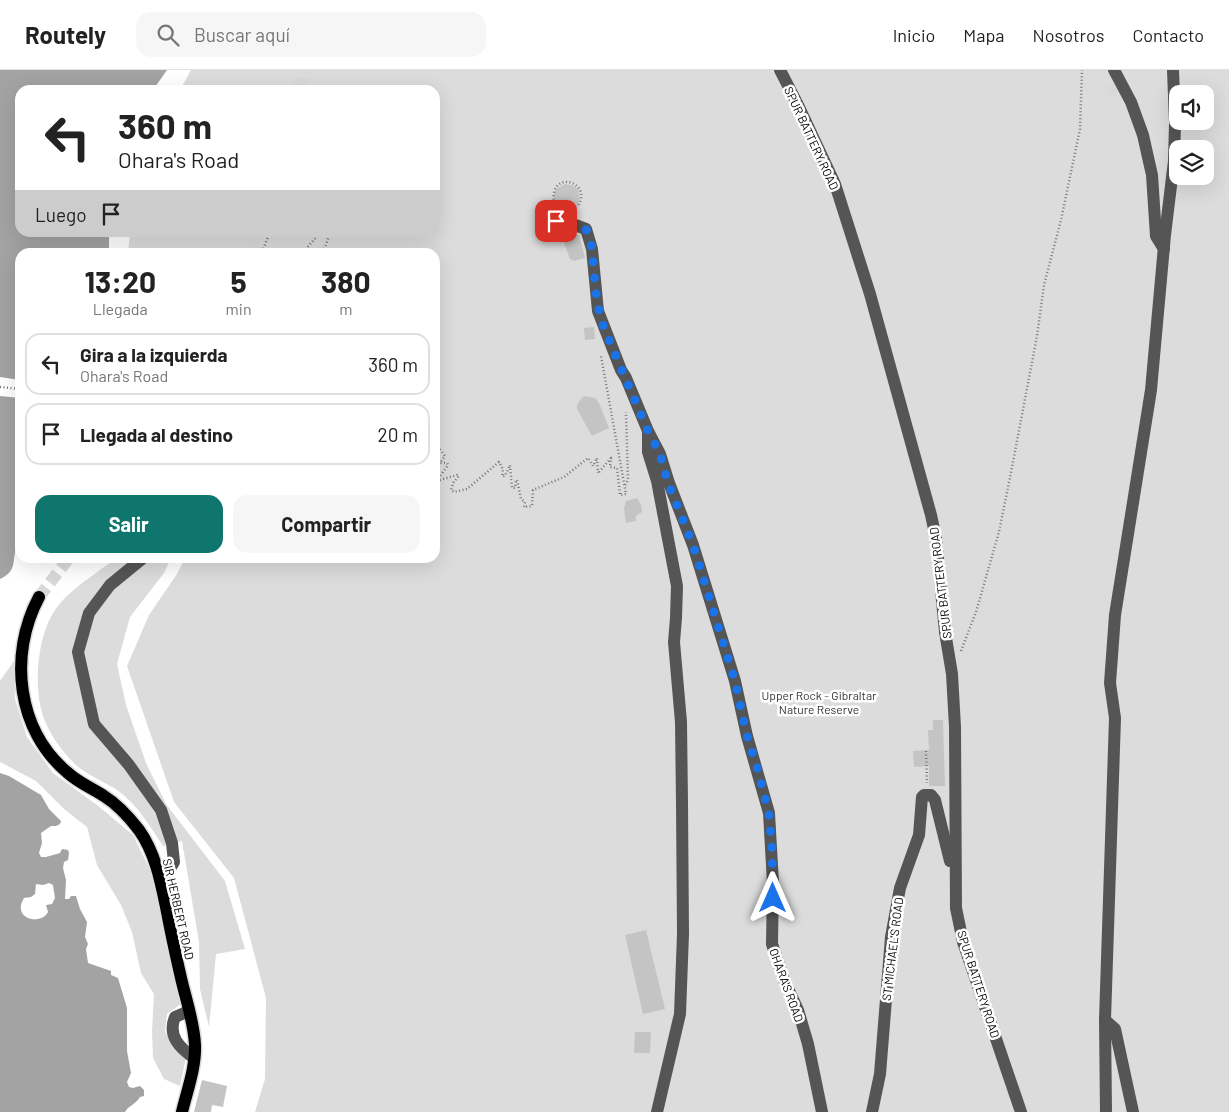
<!DOCTYPE html>
<html lang="es">
<meta charset="utf-8">
<style>
:root{--surface:#fff;--page:#f6f6f6;--text:#222;--muted:#767676;--line:#e0e0e0;--accent:#0f766e}
body{margin:0;font-family:Barlow,sans-serif;background:var(--page);color:var(--text);height:100vh;display:flex;flex-direction:column;font-size:19px;white-space:nowrap}
*{box-sizing:border-box;margin:0}
p{font-size:16px;color:var(--muted)}
.icon{flex:none;width:28px;height:28px;fill:none;stroke:currentColor;stroke-width:2;stroke-linecap:round;stroke-linejoin:round}
.map{position:relative;flex:1;overflow:hidden}
.panel{position:absolute;left:15px;top:178px;width:425px;height:315px;display:flex;flex-direction:column;background:var(--surface);border-radius:15px;box-shadow:0 5px 20px #0002}
.panel>*{flex:none}
.banner{position:absolute;left:15px;top:15px;width:425px;height:152px;border-radius:15px;box-shadow:0 5px 20px #0002;background:#fff;color:var(--text);overflow:hidden}
.buttons{position:absolute;left:1169px;top:15px;display:grid;gap:10px}
.buttons a{display:grid;place-items:center;width:45px;height:45px;border-radius:10px;background:var(--surface);box-shadow:0 5px 20px #0002;font-size:25px}
.pin{position:absolute;display:grid;place-items:center;width:42px;height:42px;color:#fff;margin:-21px;border-radius:10px;box-shadow:0 2px 8px #0006}
.me{position:absolute;width:55px;margin:-28px;rotate:0deg;stroke-linejoin:round;filter:drop-shadow(0 0 4px #0008)}
.turn{display:flex;align-items:center;gap:18px;height:105px;padding:0 20px;font-size:22px}
.turn .icon{width:65px;height:65px;stroke-width:2.5}
.turn b{display:block;font-size:35px;line-height:42px}
.then{display:flex;align-items:center;height:48px;padding:0 20px;background:#0003;gap:10px;font-size:19px}
.eta{display:flex;justify-content:space-evenly;align-items:center;height:85px;text-align:center}
.eta b{font-size:30px;font-weight:700;line-height:35px}
.primary-button{display:flex;gap:10px;margin-top:auto;padding:10px 20px}
.primary-button a{flex:1;height:58px;border-radius:15px;background:var(--accent);color:#fff;font-size:20px;font-weight:700;line-height:58px;text-align:center}
.primary-button a+a{background:var(--page);color:var(--text)}
ul{padding:0;list-style:none}
li{display:flex;align-items:center;gap:15px;height:62px;margin:0 10px 8px;padding:0 10px;border:2px solid var(--line);border-radius:15px}
li div{flex:1}
li b{display:block;font-size:19px}
li em{font-style:normal}
header{display:flex;align-items:center;gap:30px;box-sizing:border-box;height:70px;padding:0 25px;background:var(--surface);border-bottom:1px solid var(--line)}
header strong{font-size:24px}
nav{display:flex;gap:28px;margin-inline-start:auto;font-size:18px}
.search{width:350px;height:45px;background:var(--page);display:flex;align-items:center;gap:12px;box-sizing:border-box;padding:0 18px;border-radius:15px;color:var(--muted);font-size:19px}
.map>svg:first-child{display:block}
.green{fill:#dcdcdc;fill-rule:evenodd}
.water{fill:#a3a3a3;fill-rule:evenodd}
.building{fill:#c4c4c4}
.lines{fill:none;stroke-linecap:round;stroke-linejoin:round}
.minor-tunnel{stroke:#d9d9d9;stroke-width:12;stroke-dasharray:12 6;stroke-linecap:butt}
.major-tunnel{stroke:#d9d9d9;stroke-width:12;stroke-dasharray:12 6;stroke-linecap:butt}
.major-casing{stroke:#dbdbdb;stroke-width:15}
.path{stroke:#777;stroke-width:2.5;stroke-dasharray:1 2.5;stroke-linecap:butt}
.minor{stroke:#555;stroke-width:12}
.major{stroke:#000;stroke-width:12}
.route{stroke:#1a73e8;stroke-width:9;stroke-dasharray:0 16.2}
.labels{text-anchor:middle;dominant-baseline:central;stroke-width:5;stroke-linejoin:round;paint-order:stroke}
.street-label{font-size:12px;fill:#000;stroke:#fff}
.park-label{font-size:12px;fill:#333;stroke:#fff}
</style>
<header>
<strong>Routely</strong>
<div class="search"><svg class="icon" aria-label="search" viewBox="0 0 24 24"><circle cx="10" cy="10" r="6"/><path d="M15 15l6 6"/></svg>Buscar aquí</div>
<nav><a>Inicio</a><a>Mapa</a><a>Nosotros</a><a>Contacto</a></nav>
</header>
<div class="map">
<svg width="1229" height="1042" viewBox="0 0 1229 1042">
<rect width="100%" height="100%" fill="#fff"/>
<g class="green">
<path d="M191,0h1038v1042h-974l10,-33 1,-81 -32,-120 -60,-76 -47,-136 22,-51 28,-41 8,-16h250v-306h-307l2,-19 305,-1v-142h-255zM1178,24h27v27h-27zM1178,79h27v27h-27z"/>
<path d="M117,488h54l-7,15 -34,44 -13,47 9,41 20,58 20,41 59,77 20,68 -29,5 -7,73 -9,-38 -1,-47 -17,-101 -19,5c-13,-20 -26,-42 -46,-56 -14,-9 -30,-15 -42,-26 -14,-14 -25,-29 -32,-48 -10,-30 -6,-84 15,-110 13,-17 41,-35 59,-48z"/>
<path d="M14,591l1,38 12,38 26,36 44,32 36,30 18,37 30,132 -14,10 -2,17 7,14 14,13 -6,28 -16,-7 -11,-21 -1,-27 2,-37 -13,-21 -9,-41 -11,-27 -24,-40 -10,-38 -23,-18 -28,-28 -36,-19v-81z"/>
</g>
<g class="water">
<path d="M0,0h167l-14,20h-133v142l89,1v19h-89v128l-20,-3z"/>
<path d="M0,326l20,2v143c-11,14 1,29 -20,38z"/>
<path d="M0,703l9,3 32,19 8,14 12,12 -1,3 -4,2h-5l-10,7 1,10 -3,10 2,4h5l14,-4 2,-4 6,1 1,3 -1,7 -4,2 -1,6 3,12 -1,19h4l2,-3h5l4,13 7,13 -2,15 3,7 -2,5 2,14 23,8v4l7,3 9,30v43l4,22 -4,9 2,5 4,1 7,-2 4,4v6l-4,1c-4,7 -12,9 -15,15h-125zM49,813l4,2 2,13 -3,6 -6,1 2,7c-7,14 -37,7 -24,-14l7,-1 4,-3 1,-10 7,1z"/>
</g>
<g class="building">
<path d="M565,114l9,2 4,3 2,9 -3,11 -13,2 -6,-4 -3,-4 -1,-10 2,-4z"/>
<path d="M564,160l15,5 6,23 -11,3 -4,-2 -8,-22z"/>
<path d="M594,257l1,12 -10,1 -1,-12z"/>
<path d="M584,326l11,2 4,5 10,25 -17,8 -15,-27v-4l3,-5z"/>
<path d="M637,428l4,7 1,7 -6,4v5l-10,2 -2,-15 2,-7z"/>
<path d="M933,650h10l2,66h-16v-20l-15,1 -1,-16 16,-1 -1,-20h5z"/>
<path d="M646,860l19,79 -22,5 -18,-79z"/>
<path d="M635,962h16l-1,21h-16z"/>
<path d="M202,1010l25,6 -4,21 -11,-2 -1,7h-17z"/>
</g>
<g class="lines">
<path class="minor-tunnel" d="M1106,23l16,-8"/>
<g class="major-tunnel">
<path d="M298,20l6,-20"/>
<path d="M251,182l6,-20"/>
<path d="M39,527l30,-39"/>
</g>
<g class="major-casing">
<path id="major" d="M39,527c-31,58 -22,134 29,176 11,10 24,15 36,23 13,8 25,21 35,34 17,24 22,53 28,82 4,22 9,44 14,66 5,22 13,44 14,67 1,22 -8,46 -13,67"/>
</g>
<g class="path">
<path d="M556,140c-14,-43 39,-30 22,-4"/>
<path d="M262,182l8,-20"/>
<path d="M303,182l18,-20"/>
<path d="M322,182l4,-7 4,-13"/>
<path d="M0,317l20,2"/>
<path d="M435,370l4,8 6,8 -5,7h7l1,2 -10,14 2,1 17,-5 2,1 -6,7 -2,7 3,2 13,-3 32,-27 4,7 -1,7h3l5,-11 2,23h3l1,-8h1l4,19 4,3 -1,5 8,-1 1,-16 31,-13 24,-19 5,8 4,-8 1,15"/>
<path d="M599,402l12,-14 -1,9 7,1 3,27 6,-1 -25,-138"/>
<path d="M625,415l3,-5 -2,-68"/>
<path d="M961,581l15,-39 23,-80 14,-70 24,-126 7,-51 17,-65 19,-91 2,-59"/>
<path d="M926,681l1,32"/>
</g>
<g class="minor">
<path d="M780,0l18,35 37,79 35,110 61,221 5,23 9,94 7,42 3,53 1,181 7,34 58,170"/>
<path d="M1114,0l17,32 12,33 9,40 4,61 8,13"/>
<path d="M556,151l11,1 19,7 6,20 6,62 23,59 5,8 22,53 12,23 9,29 24,62 42,136 12,55 22,77 4,70 -1,61 12,36 14,30 10,34 14,68"/>
<path d="M648,363v19l9,29 20,105 -1,32 -2,24 7,80 1,81 1,131 -3,80 -23,98"/>
<path d="M143,488l-33,27 -21,28 -11,39 16,72 35,41 32,45 11,33 2,19 -13,21"/>
<path d="M189,941l-14,6c-8,19 5,31 19,41"/>
<path d="M1105,950l10,9 18,83"/>
<path d="M872,1042l8,-38 11,-137 9,-49 19,-53 3,-38 2,-2h7l4,5 15,61"/>
<path d="M1106,1042l-1,-92 10,-302 -5,-35 5,-68 36,-225 14,-155 9,-74 1,-38 -2,-53"/>
</g>
<use href="#major" class="major"/>
</g>
<g class="lines">
<path class="route" d="M556,151l11,1 19,7c2,7 6,15 6,22 3,27 3,52 12,77l44,103 12,23 8,29 25,62 42,136 12,55 10,31 12,47 3,35 1,49"/>
</g>
<g class="labels">
<g class="street-label">
<text transform="translate(812 68) rotate(65)">SPUR BATTERY ROAD</text>
<text transform="translate(940 513) rotate(-97)">SPUR BATTERY ROAD</text>
<text transform="translate(179 839) rotate(77)">SIR HERBERT ROAD</text>
<text transform="translate(892 879) rotate(-83)">ST MICHAEL'S ROAD</text>
<text transform="translate(979 914) rotate(72)">SPUR BATTERY ROAD</text>
<text transform="translate(787 915) rotate(70)">OHARA'S ROAD</text>
</g>
<g class="park-label">
<text x="819" y="625">Upper Rock - Gibraltar<tspan x="819" dy="14">Nature Reserve</tspan></text>
</g>
</g>
</svg>
<div class="buttons">
<a><svg class="icon" aria-label="sound" viewBox="0 0 24 24"><path d="M4 9h4l5-4v14l-5-4H4zM17 9q2 3 0 6"/></svg></a>
<a><svg class="icon" aria-label="layers" viewBox="0 0 24 24"><path d="M12 4l9 5-9 5-9-5zM3 14l9 5 9-5"/></svg></a>
</div>
<div class="pin" style="left:556px;top:151px;background:#d93025"><svg class="icon" aria-label="arrive" viewBox="0 0 24 24"><path d="M6 21V4h12l-3 4 3 4H6"/></svg></div>
<svg class="me" style="left:773px;top:828px" viewBox="-20 -20 40 40"><path d="M0-17L14 15 0 8-14 15z" fill="#1a73e8" stroke="#fff" stroke-width="4"/></svg>
<div class="banner">
<div class="turn"><svg class="icon" aria-label="left" viewBox="0 0 24 24"><path d="M17 20v-9H6M10 6l-5 5 5 5"/></svg><div><b>360 m</b>Ohara's Road</div></div>
<div class="then">Luego<svg class="icon" aria-label="arrive" viewBox="0 0 24 24"><path d="M6 21V4h12l-3 4 3 4H6"/></svg></div>
</div>
<section class="panel">
<div class="eta">
<div><b>13:20</b><p>Llegada</p></div>
<div><b>5</b><p>min</p></div>
<div><b>380</b><p>m</p></div>
</div>
<ul>
<li><svg class="icon" aria-label="left" viewBox="0 0 24 24"><path d="M17 20v-9H6M10 6l-5 5 5 5"/></svg><div><b>Gira a la izquierda</b><p>Ohara's Road</p></div><em>360 m</em></li>
<li><svg class="icon" aria-label="arrive" viewBox="0 0 24 24"><path d="M6 21V4h12l-3 4 3 4H6"/></svg><div><b>Llegada al destino</b></div><em>20 m</em></li>
</ul>
<div class="primary-button"><a>Salir</a><a>Compartir</a></div>
</section>
</div>
